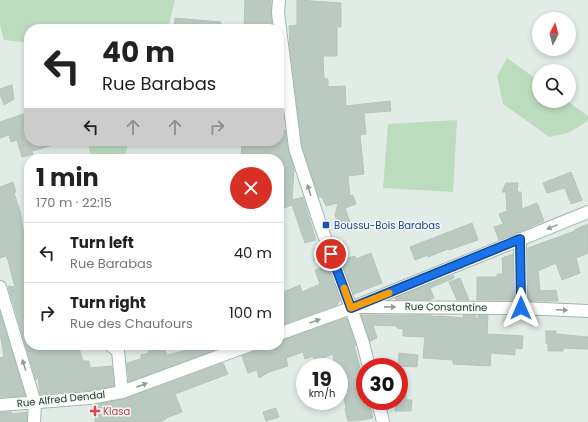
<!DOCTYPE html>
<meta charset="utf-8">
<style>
:root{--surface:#fff;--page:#f2f2f2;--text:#222;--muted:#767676;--line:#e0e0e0}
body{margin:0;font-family:Poppins,sans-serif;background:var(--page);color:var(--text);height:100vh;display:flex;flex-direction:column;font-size:15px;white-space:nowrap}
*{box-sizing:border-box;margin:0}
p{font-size:13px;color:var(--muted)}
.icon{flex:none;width:22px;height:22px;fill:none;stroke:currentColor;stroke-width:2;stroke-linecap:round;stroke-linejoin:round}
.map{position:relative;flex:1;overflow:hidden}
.panel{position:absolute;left:24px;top:154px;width:260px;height:196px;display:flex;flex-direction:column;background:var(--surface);border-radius:16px;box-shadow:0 2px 6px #0003}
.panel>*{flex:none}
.hud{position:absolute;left:24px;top:24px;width:260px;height:122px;border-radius:16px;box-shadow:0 2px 6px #0003;background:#fff;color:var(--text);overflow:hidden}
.needle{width:26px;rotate:6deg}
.tools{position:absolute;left:532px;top:12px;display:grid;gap:8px}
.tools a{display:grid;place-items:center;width:44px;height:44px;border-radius:50%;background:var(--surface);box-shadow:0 2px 6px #0003;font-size:20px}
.speed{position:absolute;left:296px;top:358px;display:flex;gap:8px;font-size:20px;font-weight:700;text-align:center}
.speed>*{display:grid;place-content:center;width:52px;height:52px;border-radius:50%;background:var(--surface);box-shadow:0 2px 6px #0003;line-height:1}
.speed small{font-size:10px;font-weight:400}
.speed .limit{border:6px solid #d22;background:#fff;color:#111}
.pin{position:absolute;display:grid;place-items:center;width:34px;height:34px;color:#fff;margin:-17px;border:2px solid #fff;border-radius:50%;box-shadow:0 1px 4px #0007}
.me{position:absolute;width:44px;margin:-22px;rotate:0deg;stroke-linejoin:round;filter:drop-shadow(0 0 3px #0008)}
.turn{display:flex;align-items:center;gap:14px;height:84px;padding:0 12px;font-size:18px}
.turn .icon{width:52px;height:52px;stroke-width:2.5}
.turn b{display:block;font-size:28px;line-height:34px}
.lanes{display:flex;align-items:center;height:38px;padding:0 12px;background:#0003;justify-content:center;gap:20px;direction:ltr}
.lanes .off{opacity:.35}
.round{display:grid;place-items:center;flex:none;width:42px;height:42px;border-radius:21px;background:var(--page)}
.overview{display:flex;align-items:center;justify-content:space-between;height:68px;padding:0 12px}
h1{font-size:24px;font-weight:700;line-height:30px}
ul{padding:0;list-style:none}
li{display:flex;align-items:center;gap:12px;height:60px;padding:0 12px;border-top:1px solid var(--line)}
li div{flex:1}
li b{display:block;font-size:15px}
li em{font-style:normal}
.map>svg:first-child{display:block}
.green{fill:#bcdcbe}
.building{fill:#bbcac1;stroke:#b5c5bb}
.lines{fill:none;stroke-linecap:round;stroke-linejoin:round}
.street-casing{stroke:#a5b4ac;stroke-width:14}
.street{stroke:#fff;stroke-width:12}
.oneway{fill:#919e98}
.route-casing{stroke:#114b97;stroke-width:10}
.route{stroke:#1a73e8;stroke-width:7}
.slow{stroke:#f59e0b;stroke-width:7}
.transit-dot{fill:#1a4fb4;stroke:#f3f9f5;stroke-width:1.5}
.health-dot{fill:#e0444e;stroke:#f3f9f5;stroke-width:1.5}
.labels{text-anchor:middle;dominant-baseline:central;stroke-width:3;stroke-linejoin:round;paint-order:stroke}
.transit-label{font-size:10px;fill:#164399;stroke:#f3f9f5;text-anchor:start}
.street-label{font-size:10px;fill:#233d31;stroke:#f3f9f5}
.health-label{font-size:10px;fill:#be3a42;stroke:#f3f9f5;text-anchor:start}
</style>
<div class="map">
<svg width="588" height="422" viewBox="0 0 588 422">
<rect width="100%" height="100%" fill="#e2ece6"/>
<g class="green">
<path d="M0,0h175l-7,29h-139v14l-25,-3 -4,-15z"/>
<path d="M507,58l32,23v20h28l21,15v5l-20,12 -19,4 -46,-33 -6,-28z"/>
<path d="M457,120l-4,72 -70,-4 5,-64z"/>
<path d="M88,141h40l-3,18h-36l1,-3z"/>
</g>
<g class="building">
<path d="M245,0h26v14l1,15h-28z"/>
<path d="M297,0l44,3v24h-4v29h-14l1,23h4v8l17,-1 1,20 44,-5 1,10 -27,2 2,21 -6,1 4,39 -16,2 2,20 3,-1 3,9 -11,4 5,14 -12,4 -3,-11 3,-12 -12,3 -4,-9h-3l-17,-51 -12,-99 -1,-21 8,-1z"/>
<path d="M175,18l46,4 -1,7h-46z"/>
<path d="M12,85l2,14 -10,6 -4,-11v-5z"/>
<path d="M29,112v10l-6,2 6,17h27l1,3 -25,7 1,3 -11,3 -5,-17 -6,2 -2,-7 -9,3v-16z"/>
<path d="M279,129l6,1 3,19 6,19 -2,32 11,-3 13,43 -11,3 -13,-38 -8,3 -5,-16v-33h-38l1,-18h37z"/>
<path d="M571,172l11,28 -11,4 -6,-16 -18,5 -4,-10z"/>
<path d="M13,182l3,10 -2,1 6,18 5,28 4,-1v107h49l5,16h6l1,7 22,-2 2,20 -20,4 -54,4 -2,-17 -2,3 -28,-94 7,1 -7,-27 -2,-4 -6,2v-71z"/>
<path d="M506,183h12l-1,9h4l1,17 15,-6 7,18 -45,19 -5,-13 9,-3 -4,-10 8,-3 -1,-4h1l-1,-15h-4z"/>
<path d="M472,223l6,17 -29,10 -1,-1 -20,8v-2l-13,5 -5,-13z"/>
<path d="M588,224v29l-12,5 4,15 -18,7 -6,-17 -18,8 2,20 16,-1 2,11h-30v-53l47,-17 -1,-1z"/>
<path d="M371,253l11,30 -28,11 -13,-34 14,-4 1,3z"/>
<path d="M513,254v46h-36v-23h20v-3h6l-1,-16z"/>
<path d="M327,266l13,34 -3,5 -58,21v-32l21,-9 2,7 18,-8 -5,-14z"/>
<path d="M453,275l1,3 -24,10 4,10 -7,2h-31l-1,-2z"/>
<path d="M460,278l9,22h-12l-8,-18z"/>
<path d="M0,313l25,82 -1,1 -24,1v-39l4,-1 -4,-24z"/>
<path d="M361,315h71v2l8,-1 24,2 -1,-3h12l3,7v-7h10l-1,19 36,2 -1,13 -7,-1v7l-24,-2 -1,13 -37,-2v-4l-30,-2 2,-21 -22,-1v-7l-6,-1v-2l-24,-1 4,13 -7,3z"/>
<path d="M345,318l2,1 9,26h-2l11,41v15h4l4,17 -11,2 -14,1 -3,-12h1l-4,-25 -3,1v-18h-5l-1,-13 -18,7 -2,-5 -8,3 -2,-7 -17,6 2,8 -19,6 -10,6 -2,-8 -9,3 -6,-17 11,-4 3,-3 1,-4h22v-4z"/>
<path d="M546,331h10v3l32,3v12l-25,-1v3h-15v-7l-2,-1z"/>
<path d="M146,345h17l4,10 20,-5 -2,-5h31l2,4 -89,33 -2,-19 14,-4v-4l8,-2z"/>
<path d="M399,353l19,2 -1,12 -19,-1z"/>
<path d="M223,363l5,11 -53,20 7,18 -16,6v1l-7,3h-64l-1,-17 30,-6z"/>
<path d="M402,380l5,20h5l-1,11h-16l1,-10h3v-20z"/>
<path d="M276,408l3,9 -13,4 -3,-9z"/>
<path d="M0,412h12l-1,2 16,-2v10h-27z"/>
</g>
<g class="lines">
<g class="street-casing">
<g id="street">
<path d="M279,0l-1,13 17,135 26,79 30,81 12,35 6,24"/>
<path d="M520,239l1,69"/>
<path d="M0,287l35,116 -1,19"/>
<path d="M360,307l161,1 67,3"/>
<path d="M279,334l72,-26 237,-96"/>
<path d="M110,345l8,6 4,41"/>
<path d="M378,401l5,21"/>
<path d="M0,405l90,-7 32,-6 128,-47"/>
</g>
</g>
<use href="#street" class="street"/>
</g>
<defs><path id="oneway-solid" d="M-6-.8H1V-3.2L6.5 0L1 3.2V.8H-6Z"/></defs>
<g class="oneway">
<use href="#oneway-solid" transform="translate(309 190) rotate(-108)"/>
<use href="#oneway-solid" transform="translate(552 227) rotate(158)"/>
<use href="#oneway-solid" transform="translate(390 307) rotate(1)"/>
<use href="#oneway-solid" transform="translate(562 310) rotate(2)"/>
<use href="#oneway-solid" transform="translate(315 321) rotate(-20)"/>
<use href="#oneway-solid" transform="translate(24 365) rotate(-107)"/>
<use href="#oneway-solid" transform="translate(142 385) rotate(-20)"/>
</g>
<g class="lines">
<g class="route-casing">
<path id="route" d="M331,254l20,54 169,-69 1,69"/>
</g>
<use href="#route" class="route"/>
<path class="slow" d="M344,288l7,20 38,-15"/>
</g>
<rect class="transit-dot" x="322" y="221" width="8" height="8" rx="2"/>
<path class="health-dot" d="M93 405h4v4h4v4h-4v4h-4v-4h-4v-4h4z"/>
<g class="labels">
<g class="transit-label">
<text x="334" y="225">Boussu-Bois Barabas</text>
</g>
<g class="street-label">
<text transform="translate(446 307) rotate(1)">Rue Constantine</text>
<text transform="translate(61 399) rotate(-6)">Rue Alfred Dendal</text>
</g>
<g class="health-label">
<text x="103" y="411">Klasa</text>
</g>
</g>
</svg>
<div class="tools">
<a><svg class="needle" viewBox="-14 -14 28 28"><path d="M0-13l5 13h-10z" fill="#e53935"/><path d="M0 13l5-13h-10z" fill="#767676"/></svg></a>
<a><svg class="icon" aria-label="search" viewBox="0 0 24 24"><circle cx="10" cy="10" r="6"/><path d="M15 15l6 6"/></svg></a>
</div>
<div class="speed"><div>19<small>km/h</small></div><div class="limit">30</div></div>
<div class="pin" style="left:331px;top:254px;background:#d93025"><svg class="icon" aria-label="arrive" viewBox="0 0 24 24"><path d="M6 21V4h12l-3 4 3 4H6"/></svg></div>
<svg class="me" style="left:521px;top:308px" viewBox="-20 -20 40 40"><path d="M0-17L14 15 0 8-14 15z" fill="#1a73e8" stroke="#fff" stroke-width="4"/></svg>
<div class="hud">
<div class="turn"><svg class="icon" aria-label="left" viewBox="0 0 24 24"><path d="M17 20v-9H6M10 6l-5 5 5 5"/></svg><div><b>40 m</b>Rue Barabas</div></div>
<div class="lanes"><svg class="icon" aria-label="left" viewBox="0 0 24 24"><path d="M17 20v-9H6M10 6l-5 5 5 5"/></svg><svg class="icon off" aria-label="ahead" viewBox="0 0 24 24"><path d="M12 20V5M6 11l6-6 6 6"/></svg><svg class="icon off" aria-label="ahead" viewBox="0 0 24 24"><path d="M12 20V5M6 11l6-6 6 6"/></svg><svg class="icon off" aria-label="right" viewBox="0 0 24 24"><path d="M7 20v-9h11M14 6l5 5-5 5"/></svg></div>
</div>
<section class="panel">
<div class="overview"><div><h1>1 min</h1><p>170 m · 22:15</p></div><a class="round" style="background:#d93025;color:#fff"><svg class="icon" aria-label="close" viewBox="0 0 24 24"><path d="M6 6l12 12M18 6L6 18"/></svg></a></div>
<ul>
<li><svg class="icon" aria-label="left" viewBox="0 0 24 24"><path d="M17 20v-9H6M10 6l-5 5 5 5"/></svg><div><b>Turn left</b><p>Rue Barabas</p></div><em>40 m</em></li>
<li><svg class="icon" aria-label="right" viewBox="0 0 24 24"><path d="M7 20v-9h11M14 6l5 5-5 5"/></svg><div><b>Turn right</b><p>Rue des Chaufours</p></div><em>100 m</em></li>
</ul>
</section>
</div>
